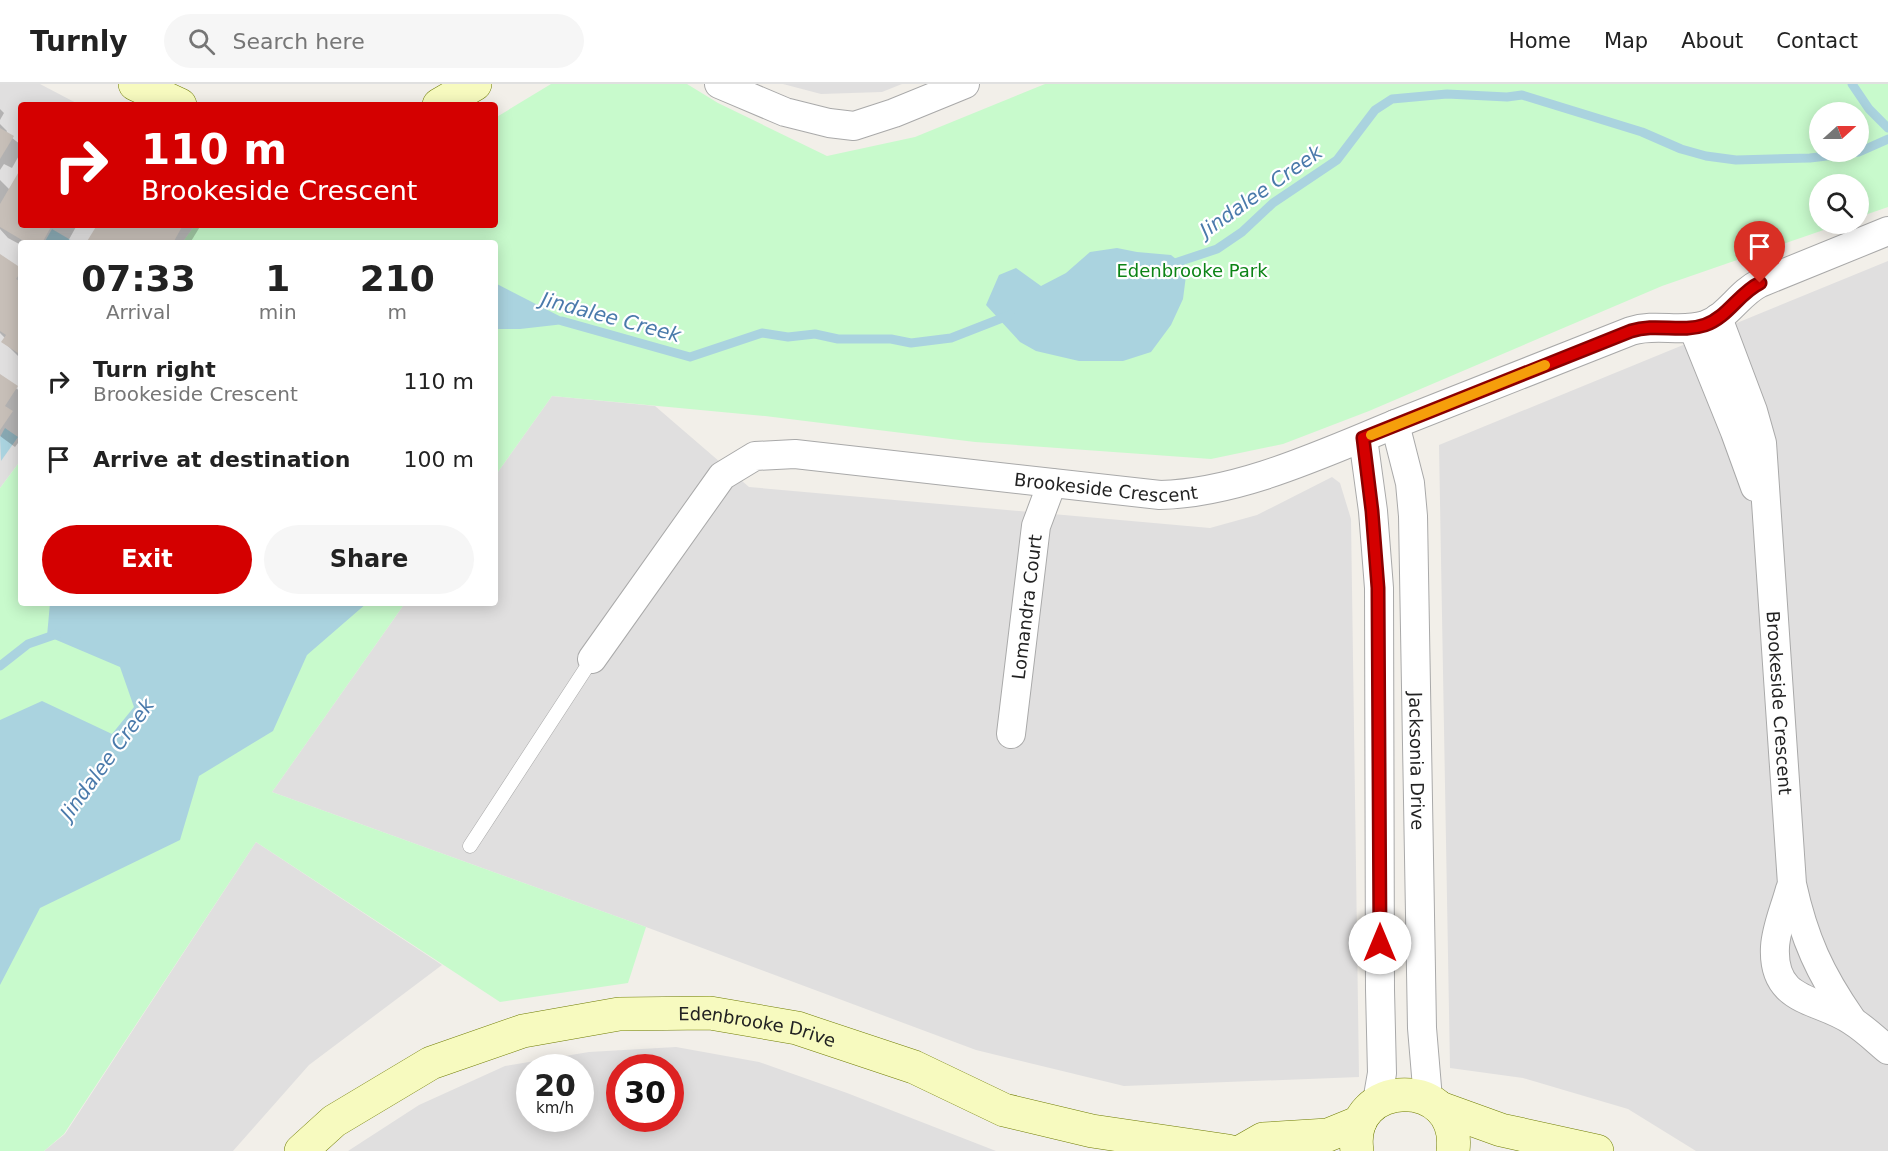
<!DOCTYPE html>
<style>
:root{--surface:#fff;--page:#f6f6f6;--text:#222;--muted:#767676;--line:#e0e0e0;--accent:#d40000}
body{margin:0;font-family:"DejaVu Sans",sans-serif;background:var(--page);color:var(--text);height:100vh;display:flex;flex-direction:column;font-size:22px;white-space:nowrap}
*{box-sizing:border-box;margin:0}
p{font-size:20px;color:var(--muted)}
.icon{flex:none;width:33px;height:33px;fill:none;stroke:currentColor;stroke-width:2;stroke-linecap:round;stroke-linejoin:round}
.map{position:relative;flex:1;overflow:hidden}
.details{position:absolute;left:18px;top:156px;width:480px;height:366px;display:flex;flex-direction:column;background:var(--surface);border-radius:6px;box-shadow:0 3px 15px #0003}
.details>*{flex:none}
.banner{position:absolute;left:18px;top:18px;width:480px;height:126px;border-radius:6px;box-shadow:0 3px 15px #0003;background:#d40000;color:#fff;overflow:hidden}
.needle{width:39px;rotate:69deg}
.fabs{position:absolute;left:1809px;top:18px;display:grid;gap:12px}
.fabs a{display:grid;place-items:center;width:60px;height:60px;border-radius:50%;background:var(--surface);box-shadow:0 3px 15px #0003;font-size:30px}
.speed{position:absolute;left:516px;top:970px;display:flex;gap:12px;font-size:30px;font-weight:700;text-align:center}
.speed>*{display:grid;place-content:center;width:78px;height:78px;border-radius:50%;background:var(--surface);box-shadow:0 3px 15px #0003;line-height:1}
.speed small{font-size:15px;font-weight:400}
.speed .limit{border:9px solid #d22;background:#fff;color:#111}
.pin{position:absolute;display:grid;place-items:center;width:51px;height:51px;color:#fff;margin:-62px -26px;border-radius:50% 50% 50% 0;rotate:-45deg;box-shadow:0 0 6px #0007}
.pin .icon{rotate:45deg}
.me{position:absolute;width:66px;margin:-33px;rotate:0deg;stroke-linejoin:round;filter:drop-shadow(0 0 4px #0008)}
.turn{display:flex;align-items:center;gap:21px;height:126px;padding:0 24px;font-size:27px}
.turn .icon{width:78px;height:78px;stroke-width:2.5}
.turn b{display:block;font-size:42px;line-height:51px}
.eta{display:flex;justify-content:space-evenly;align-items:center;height:102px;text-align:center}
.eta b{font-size:36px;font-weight:700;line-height:42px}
.cta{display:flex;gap:12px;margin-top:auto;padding:12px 24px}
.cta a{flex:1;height:69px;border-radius:36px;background:var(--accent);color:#fff;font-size:24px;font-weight:700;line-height:69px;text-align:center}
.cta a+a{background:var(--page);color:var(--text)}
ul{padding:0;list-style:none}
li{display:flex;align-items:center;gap:18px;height:78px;padding:0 24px}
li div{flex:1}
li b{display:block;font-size:22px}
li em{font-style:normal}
header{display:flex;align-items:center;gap:36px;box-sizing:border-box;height:84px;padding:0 30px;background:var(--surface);border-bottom:2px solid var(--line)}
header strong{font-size:28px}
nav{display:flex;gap:33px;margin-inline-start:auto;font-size:21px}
.search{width:420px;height:54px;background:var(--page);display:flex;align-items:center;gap:15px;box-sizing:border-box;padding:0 21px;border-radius:33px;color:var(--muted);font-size:22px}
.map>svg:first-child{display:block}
.residential{fill:#e0dfdf;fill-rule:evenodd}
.park{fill:#c8facc;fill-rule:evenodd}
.water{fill:#aad3df}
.shadow{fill:#0003}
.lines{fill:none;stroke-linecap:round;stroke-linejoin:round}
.stream{stroke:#aad3df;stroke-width:9}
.building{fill:#c7bfb8}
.lane-casing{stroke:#a9a9a9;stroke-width:15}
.street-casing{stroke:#a9a9a9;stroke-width:30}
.secondary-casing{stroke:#707d05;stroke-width:34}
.lane{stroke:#fff;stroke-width:14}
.street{stroke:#fff;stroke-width:28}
.secondary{stroke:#f7fabf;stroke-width:33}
.route-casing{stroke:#8a0000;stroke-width:15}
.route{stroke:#d40000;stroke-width:10}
.slow{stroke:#f59e0b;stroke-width:10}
.labels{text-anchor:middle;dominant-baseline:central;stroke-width:4.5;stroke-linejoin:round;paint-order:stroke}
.park-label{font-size:18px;fill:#0c8416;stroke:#fff}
.street-label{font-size:18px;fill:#222;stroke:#fff}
.water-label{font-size:20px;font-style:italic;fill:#4a7aab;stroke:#fff}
</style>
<header>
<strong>Turnly</strong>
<div class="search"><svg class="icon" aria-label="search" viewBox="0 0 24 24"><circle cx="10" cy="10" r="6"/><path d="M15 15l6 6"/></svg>Search here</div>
<nav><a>Home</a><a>Map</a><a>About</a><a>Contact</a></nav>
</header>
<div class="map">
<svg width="1888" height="1067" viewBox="0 0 1888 1067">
<rect width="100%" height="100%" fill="#f2efe9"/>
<g class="residential">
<path d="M0,0h40l40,21h-59v120h174l-13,18h-161v217l-21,28z"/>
<path d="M783,0h119l-20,8 -61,2z"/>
<path d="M1888,177v890h-192l-68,-42 -105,-31 -73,-10 -11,-623z"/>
<path d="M552,312l103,10 94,81 461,41 47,-13 75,-38 8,6 11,36 8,558 -235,9 -148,-36 -330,-123 -374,-135 133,-189h90v-127z"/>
<path d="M256,758l186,123 -133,100 -76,86h-189l21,-17z"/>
<path d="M676,963l83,15 88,31 149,58h-648l71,-46 86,-39 84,-14zM530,984h50v51h-50zM620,984h50v51h-50z"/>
</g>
<g class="park">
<path d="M551,0h136l31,19 109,53 88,-19 130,-53h843v123l-29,10 -1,-33h-38v40h21l-179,62 -293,125 -86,33 -72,15 -236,-17 -210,-26 -213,-20 -57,80v-233h-313l13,-18h300v-107zM1820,28h38v40h-38z"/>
<path d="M21,376v143h384l-133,189 374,135 -18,56 -128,19 -244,-160 -192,292 -20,17h-44v-663z"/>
</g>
<g class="water">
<path d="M52,145l22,13 -1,1h-29z"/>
<path d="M1117,164l20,4 34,3 16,13 -4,31 -12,26 -20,27 -28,9h-44l-43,-10 -16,-9 -34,-37 13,-30 17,-7 25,18 25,-13 24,-21z"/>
<path d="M495,199l78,40 -53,6h-25z"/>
<path d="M5,344l13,9 -17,24 -1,-24z"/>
<path d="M50,519h317l-60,52 -34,76 -74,45 -19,64 -140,68 -40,77v-265l42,-19 70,33 22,-27 -14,-40 -73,-31z"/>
</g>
<g class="shadow">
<path d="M0,25l4,4 -4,7z"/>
<path d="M0,40l7,7 -1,2 15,12v7l-9,16 -8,-4 -4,6z"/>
<path d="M21,87v54h56l-10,18h-46v2l-13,-7 -8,-9v-49l10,10z"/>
<path d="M99,141h102l-11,18h-102z"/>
<path d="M0,172l21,14v89l-18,-18 2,-3 -5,-5z"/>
<path d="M0,292l21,16v47l-6,8 -15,-11z"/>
</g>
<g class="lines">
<g class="stream">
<path d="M1852,0l17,25 19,19"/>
<path d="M1169,181l48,-16 25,-17 31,-29 64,-43 38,-50 17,-11 55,-5 60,3 15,-2 120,37 39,17 25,7 30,4 74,-2 49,-6 29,-13"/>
<path d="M562,237l128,36 72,-24 26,4 27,-3 23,5h53l20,4 40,-5 59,-23"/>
<path d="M0,582l28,-22 29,-10"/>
</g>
</g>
<g class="building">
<path d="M0,44l14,8 -14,23z"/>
<path d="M21,84v57h31l-10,18h-15l-27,-16v-23z"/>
<path d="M97,141h86l-10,18h-87z"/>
<path d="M0,170l21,14v4l-5,7 5,3v73l-20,-13 5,-7 -6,-4z"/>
<path d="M0,290l18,12 -13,20 8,5 -13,19z"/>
</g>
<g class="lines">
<g class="lane-casing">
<path id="lane" d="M470,762l122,-187"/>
</g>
<g class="street-casing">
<g id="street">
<path d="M719,0l66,28 44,11 25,3 40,-13 71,-29"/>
<path id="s1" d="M1718,234l35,93 9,32 30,441c12,55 28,90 60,136"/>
<path d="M1693,244l42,104 20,55"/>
<path id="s2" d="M1395,340l15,59 3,33 9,512 6,71"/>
<path d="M1363,354l10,73 6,77 1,402 2,83 -5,29"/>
<path id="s3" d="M592,575l130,-183 33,-20 40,-2 365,41c80,-2 164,-42 238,-72 78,-31 156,-61 233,-92 25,-8 50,2 74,-6 23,-8 34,-32 55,-42l128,-52"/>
<path id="s4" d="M1011,650l25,-208 16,-43"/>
<path d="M1790,805c-5,19 -14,39 -15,58 -3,57 44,51 77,74 13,8 24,19 36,29"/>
</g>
</g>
<g class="secondary-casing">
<g id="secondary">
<path d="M135,0l45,21"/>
<path d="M439,21l36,-21"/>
<path d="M1440,1024l61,22 96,21"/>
<path id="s5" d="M301,1067l33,-30 97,-58 92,-32 96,-17 91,-1 87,15 117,39 90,43 88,21 136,20"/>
<path d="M1242,1067l21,-12 65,-4 32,-13"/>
<path d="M1357,1067c-11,-74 105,-76 96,0"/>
</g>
</g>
<use href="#lane" class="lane"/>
<use href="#street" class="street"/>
<use href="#secondary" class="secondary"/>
</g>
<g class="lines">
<g class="route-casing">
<path id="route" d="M1380,859l-2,-355 -6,-77 -9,-73 268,-107c25,-8 50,2 74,-6 23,-8 34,-32 55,-42"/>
</g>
<use href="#route" class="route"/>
<path class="slow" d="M1371,351l174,-70"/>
</g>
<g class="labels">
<g class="park-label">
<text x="1192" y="186">Edenbrooke Park</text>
</g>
<g class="street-label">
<text stroke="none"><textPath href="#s3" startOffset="616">Brookeside Crescent</textPath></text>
<text stroke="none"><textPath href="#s4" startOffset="128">Lomandra Court</textPath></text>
<text stroke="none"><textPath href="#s1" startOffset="393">Brookeside Crescent</textPath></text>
<text stroke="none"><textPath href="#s2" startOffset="339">Jacksonia Drive</textPath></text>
<text stroke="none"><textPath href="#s5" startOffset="492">Edenbrooke Drive</textPath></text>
</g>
<g class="water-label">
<text transform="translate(1261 107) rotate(-35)">Jindalee Creek</text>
<text transform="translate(611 233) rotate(15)">Jindalee Creek</text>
<text transform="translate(107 675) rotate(-54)">Jindalee Creek</text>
</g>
</g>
</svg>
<div class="fabs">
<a><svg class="needle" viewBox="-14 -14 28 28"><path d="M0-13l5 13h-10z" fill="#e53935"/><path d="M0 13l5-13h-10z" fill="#767676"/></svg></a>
<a><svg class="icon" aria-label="search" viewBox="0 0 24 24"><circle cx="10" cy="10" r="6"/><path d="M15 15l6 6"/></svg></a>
</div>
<div class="speed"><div>20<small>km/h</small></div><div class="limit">30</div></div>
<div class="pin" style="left:1760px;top:199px;background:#d93025"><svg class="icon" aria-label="arrive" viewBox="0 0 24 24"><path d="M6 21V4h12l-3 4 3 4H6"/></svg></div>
<svg class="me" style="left:1380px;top:859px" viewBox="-20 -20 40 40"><circle r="19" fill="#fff"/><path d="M0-13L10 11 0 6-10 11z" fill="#d40000"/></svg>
<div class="banner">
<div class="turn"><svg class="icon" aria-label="right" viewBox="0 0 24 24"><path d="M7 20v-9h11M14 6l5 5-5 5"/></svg><div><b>110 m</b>Brookeside Crescent</div></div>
</div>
<section class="details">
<div class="eta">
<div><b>07:33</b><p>Arrival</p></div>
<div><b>1</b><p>min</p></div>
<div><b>210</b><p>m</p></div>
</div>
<ul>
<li><svg class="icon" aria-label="right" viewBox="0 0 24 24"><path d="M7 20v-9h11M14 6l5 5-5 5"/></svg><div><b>Turn right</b><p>Brookeside Crescent</p></div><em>110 m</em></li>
<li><svg class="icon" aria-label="arrive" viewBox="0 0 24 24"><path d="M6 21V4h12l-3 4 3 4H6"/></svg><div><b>Arrive at destination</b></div><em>100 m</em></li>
</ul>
<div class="cta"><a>Exit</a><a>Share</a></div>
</section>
</div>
